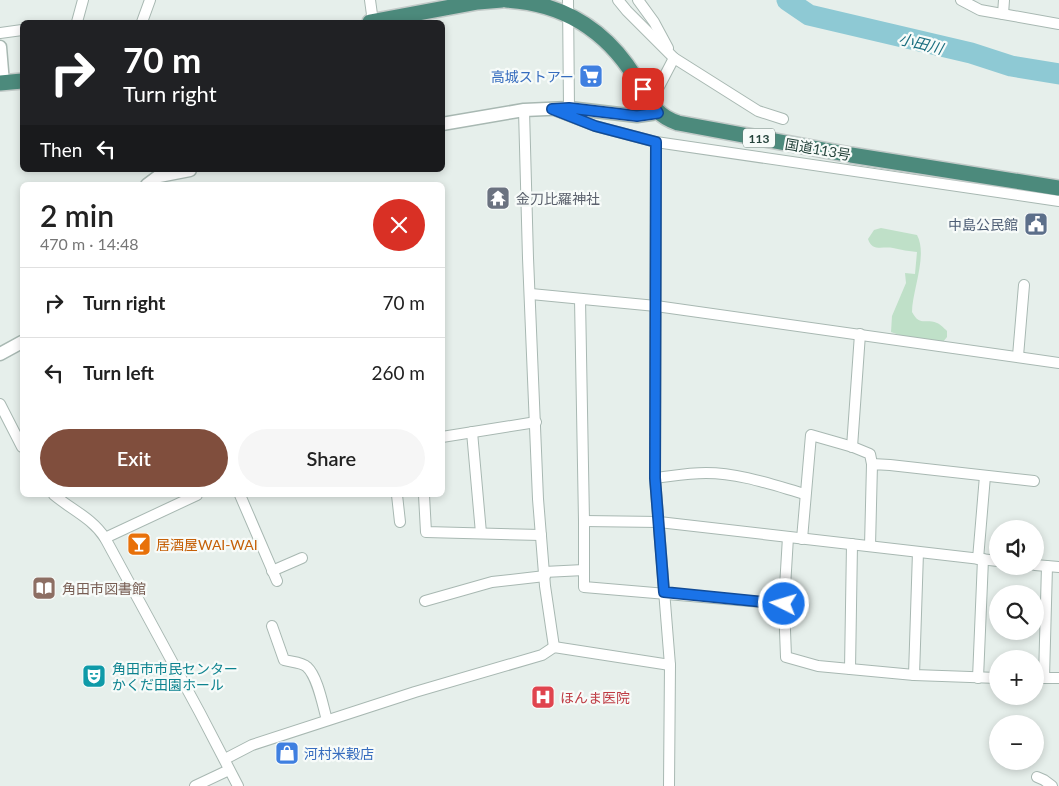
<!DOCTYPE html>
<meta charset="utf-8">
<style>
:root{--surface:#fff;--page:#f6f6f6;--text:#222;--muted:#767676;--line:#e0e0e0;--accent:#804e3d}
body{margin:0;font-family:Lato,"Noto Sans JP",sans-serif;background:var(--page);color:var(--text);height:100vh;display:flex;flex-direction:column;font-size:19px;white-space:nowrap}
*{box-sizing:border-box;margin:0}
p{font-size:16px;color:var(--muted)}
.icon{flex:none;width:28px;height:28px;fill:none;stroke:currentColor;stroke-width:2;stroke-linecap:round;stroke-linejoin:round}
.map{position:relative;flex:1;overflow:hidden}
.details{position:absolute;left:20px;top:182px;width:425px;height:315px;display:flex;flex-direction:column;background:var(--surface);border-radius:8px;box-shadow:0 2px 8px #0003}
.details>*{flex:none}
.top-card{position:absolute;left:20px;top:20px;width:425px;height:152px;border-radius:8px;box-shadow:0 2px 8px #0003;background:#202124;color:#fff;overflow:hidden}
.buttons{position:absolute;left:989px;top:520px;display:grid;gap:10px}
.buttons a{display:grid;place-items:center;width:55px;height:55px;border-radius:50%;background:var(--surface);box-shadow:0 2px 8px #0003;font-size:25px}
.pin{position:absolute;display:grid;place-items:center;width:42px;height:42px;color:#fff;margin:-21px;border-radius:10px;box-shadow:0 2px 8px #0006}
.me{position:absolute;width:55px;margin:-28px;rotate:275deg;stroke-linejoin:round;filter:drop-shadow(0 0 4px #0008)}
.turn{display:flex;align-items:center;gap:18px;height:105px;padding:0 20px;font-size:22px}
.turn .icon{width:65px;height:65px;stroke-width:2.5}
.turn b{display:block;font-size:35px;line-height:42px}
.then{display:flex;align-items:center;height:48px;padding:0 20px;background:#0003;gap:10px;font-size:19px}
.round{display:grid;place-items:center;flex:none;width:52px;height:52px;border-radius:26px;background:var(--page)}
.summary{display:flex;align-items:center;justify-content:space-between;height:85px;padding:0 20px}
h1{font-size:30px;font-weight:600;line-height:38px}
.button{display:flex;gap:10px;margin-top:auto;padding:10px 20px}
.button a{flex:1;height:58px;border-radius:30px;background:var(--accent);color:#fff;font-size:20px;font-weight:600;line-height:58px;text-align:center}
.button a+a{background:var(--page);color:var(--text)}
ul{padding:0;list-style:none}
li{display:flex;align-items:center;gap:15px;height:70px;padding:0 20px;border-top:1px solid var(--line)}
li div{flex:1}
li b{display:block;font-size:19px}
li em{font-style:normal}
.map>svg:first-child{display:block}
.green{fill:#bfe0c8}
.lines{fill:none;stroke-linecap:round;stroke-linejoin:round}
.river{stroke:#8ec9d4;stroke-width:21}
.minor-casing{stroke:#a8b8b2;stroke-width:12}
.tertiary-casing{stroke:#a8b8b2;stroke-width:15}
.trunk-casing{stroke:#c2cac8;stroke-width:18}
.minor{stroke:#fff;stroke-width:10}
.tertiary{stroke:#fff;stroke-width:12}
.trunk{stroke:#4c8a7c;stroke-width:15}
.route-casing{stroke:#114b97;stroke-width:12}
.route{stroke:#1a73e8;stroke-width:9}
.labels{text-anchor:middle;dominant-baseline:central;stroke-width:4.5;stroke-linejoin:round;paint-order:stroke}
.shield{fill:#f7fbf9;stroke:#637a73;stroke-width:1}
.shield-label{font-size:12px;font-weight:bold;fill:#24423a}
.shop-label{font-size:14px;fill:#366cbe;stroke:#f7fbf9;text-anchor:end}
.street-label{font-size:14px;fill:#24423a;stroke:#f7fbf9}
.worship-label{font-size:14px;fill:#5b616d;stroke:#f7fbf9;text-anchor:start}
.service-label{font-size:14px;fill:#4e5e75;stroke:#f7fbf9;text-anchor:end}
.food-label{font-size:14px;fill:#c56008;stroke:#f7fbf9;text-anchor:start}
.education-label{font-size:14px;fill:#785e54;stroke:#f7fbf9;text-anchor:start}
.culture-label{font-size:14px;fill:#0d838f;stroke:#f7fbf9;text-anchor:start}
.health-label{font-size:14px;fill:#be3a42;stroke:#f7fbf9;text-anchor:start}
.water-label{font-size:15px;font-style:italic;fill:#1c6f80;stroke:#f7fbf9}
</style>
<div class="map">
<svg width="1059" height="786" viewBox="0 0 1059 786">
<rect width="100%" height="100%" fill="#e6efeb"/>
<path class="green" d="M881,228l36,7c11,20 -5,56 -5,77 8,15 13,6 25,11 3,1 7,5 10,8v6l-5,6 -34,-5 -17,-6 1,-16 14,-33 -1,-10 10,1 2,-22c-8,-1 -16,-2 -24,-4 -11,-2 -21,4 -25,-9l6,-9z"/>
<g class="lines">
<path class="river" d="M787,0l22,15 162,38 40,13 48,8"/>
<g class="minor-casing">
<g id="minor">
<path d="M370,0l3,22"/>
<path d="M568,0l1,108"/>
<path d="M618,0l9,11 47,47 84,53 25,8"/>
<path d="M638,0l16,22 14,26"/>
<path d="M961,0l19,10 79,14"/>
<path d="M1003,14l1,-14"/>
<path d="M77,22l6,-22"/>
<path d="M142,22l8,-22"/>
<path d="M0,33l22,-3"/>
<path d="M651,102l23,-44"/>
<path d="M524,110l4,148 10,241 7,87 9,61"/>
<path d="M553,110l42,16 61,16 403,59"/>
<path d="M656,142l-1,336 15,187 -1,121"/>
<path d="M531,294l125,12 403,57"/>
<path d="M580,299l4,222v66l200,17"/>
<path d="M1018,356l6,-71"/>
<path d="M0,404l22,43"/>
<path d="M472,432l9,101"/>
<path d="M442,437l94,-15"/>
<path d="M852,447l8,-113"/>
<path d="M655,478c17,-2 34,-5 51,-5 34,0 67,12 99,21"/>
<path d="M54,495c18,15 38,23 51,43l95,175 38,73"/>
<path d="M240,495l37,86"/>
<path d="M397,495l3,27"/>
<path d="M424,495l2,37 115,3"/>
<path d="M584,521l75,1 339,39"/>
<path d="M788,537l-4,67 2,53 32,9 96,9 84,3"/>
<path d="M105,538l92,-43"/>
<path d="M802,539l9,-104 42,12 17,7 2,10"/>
<path d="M870,546l2,-82 18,1 144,16"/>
<path d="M978,559l7,-83"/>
<path d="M1035,565l24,2"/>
<path d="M272,571l30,-13"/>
<path d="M544,572l40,-2"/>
<path d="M425,601l67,-19 53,-6"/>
<path d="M272,626l12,34c7,2 18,2 23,7 11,10 16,40 20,53"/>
<path d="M850,669l2,-125"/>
<path d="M914,675l4,-123"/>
<path d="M978,678l5,-119"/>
<path d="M1035,678h24"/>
<path d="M1044,678l3,-112"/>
<path d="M225,759l27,-14 163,-53 127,-37 12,-8 116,18"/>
<path d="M1037,777l7,3 8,6"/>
<path d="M195,786l34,-16"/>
</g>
</g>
<g class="tertiary-casing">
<g id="tertiary">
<path d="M0,47l3,36"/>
<path d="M442,124l82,-14 45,-2 68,8 21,-3"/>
<path d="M147,185l12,-9 31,-6"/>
<path d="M0,354l22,-12"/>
</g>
</g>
<g class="trunk-casing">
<g id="trunk">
<path d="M506,0c57,3 99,29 129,77 14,21 18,38 43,46l173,32 208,33"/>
<path d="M370,22l108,-20 24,-2"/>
<path d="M0,83l22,-2"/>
</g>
</g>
<use href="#minor" class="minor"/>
<use href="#tertiary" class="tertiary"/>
<use href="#trunk" class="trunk"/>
</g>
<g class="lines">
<g class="route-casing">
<path id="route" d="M643,89l15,24 -21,3 -68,-8 -17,1 43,17 61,16 -1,336 9,114 120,12"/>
</g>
<use href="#route" class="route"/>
</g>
<defs>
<g id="supermarket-square" transform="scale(1.25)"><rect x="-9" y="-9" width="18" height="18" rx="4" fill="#3f7fe0" stroke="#f7fbf9"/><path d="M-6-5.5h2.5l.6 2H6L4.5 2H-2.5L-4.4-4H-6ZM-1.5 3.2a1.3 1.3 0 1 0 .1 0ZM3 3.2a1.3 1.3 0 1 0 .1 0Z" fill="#fff"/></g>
<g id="temple-square" transform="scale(1.25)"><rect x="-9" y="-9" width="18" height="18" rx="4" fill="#6b7280" stroke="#f7fbf9"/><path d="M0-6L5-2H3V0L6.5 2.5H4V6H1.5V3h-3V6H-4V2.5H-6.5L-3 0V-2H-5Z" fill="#fff"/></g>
<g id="civic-square" transform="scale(1.25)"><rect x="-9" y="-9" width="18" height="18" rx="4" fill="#5c6f8a" stroke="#f7fbf9"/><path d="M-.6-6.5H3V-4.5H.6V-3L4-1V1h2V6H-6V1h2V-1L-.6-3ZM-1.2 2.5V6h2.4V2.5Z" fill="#fff"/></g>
<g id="bar-square" transform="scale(1.25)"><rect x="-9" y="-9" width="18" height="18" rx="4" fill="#e8710a" stroke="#f7fbf9"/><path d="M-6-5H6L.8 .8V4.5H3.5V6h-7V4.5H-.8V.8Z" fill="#fff"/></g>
<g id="library-square" transform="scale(1.25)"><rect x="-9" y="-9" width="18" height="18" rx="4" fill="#8d6e63" stroke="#f7fbf9"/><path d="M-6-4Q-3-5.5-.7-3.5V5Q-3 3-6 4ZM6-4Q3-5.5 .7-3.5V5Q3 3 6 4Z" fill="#fff"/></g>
<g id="theatre-square" transform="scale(1.25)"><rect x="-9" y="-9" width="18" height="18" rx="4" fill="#0f9aa8" stroke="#f7fbf9"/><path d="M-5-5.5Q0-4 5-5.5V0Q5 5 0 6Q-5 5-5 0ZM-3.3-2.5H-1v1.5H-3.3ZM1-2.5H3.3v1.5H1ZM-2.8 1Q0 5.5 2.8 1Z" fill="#fff"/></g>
<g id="hospital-square" transform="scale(1.25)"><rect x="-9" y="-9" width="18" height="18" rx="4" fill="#e0444e" stroke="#f7fbf9"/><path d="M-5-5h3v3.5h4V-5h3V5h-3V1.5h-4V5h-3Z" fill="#fff"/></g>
<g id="shop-square" transform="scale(1.25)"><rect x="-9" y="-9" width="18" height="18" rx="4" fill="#3f7fe0" stroke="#f7fbf9"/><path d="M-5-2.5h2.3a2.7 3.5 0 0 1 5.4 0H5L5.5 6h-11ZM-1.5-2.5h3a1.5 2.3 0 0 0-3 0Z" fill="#fff"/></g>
</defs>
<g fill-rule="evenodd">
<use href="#supermarket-square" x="591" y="76"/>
<use href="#temple-square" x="498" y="198"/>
<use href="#civic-square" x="1036" y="224"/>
<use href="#bar-square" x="139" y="544"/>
<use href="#library-square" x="44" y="588"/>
<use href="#theatre-square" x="94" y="676"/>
<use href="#hospital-square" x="543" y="697"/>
<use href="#shop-square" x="287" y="753"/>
</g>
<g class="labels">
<rect class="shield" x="743" y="128.5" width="32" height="19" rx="4"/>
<g class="shield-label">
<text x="759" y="138">113</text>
</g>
<g class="shop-label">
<text x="574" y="76">高城ストアー</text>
<text x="304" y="753" text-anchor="start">河村米穀店</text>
</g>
<g class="street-label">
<text transform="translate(818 149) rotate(10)">国道113号</text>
</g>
<g class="worship-label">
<text x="516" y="198">金刀比羅神社</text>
</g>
<g class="service-label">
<text x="1018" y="224">中島公民館</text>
</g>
<g class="food-label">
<text x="156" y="544">居酒屋WAI-WAI</text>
</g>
<g class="education-label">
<text x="62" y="588">角田市図書館</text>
</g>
<g class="culture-label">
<text x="112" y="668">角田市市民センター<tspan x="112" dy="16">かくだ田園ホール</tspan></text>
</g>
<g class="health-label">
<text x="560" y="697">ほんま医院</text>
</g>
<g class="water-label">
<text transform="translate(921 43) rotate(14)">小田川</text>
</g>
</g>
</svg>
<div class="buttons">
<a><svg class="icon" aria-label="sound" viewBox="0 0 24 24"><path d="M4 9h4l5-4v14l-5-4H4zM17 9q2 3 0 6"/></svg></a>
<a><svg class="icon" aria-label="search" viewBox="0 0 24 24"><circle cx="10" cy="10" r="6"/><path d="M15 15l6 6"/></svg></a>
<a>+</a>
<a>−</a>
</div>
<div class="pin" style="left:643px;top:89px;background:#d93025"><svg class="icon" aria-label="arrive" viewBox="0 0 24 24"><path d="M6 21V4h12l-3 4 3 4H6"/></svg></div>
<svg class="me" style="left:784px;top:604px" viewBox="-20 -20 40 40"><circle r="17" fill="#1a73e8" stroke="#fff" stroke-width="3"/><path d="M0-11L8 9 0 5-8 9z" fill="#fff"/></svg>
<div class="top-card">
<div class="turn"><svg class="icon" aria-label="right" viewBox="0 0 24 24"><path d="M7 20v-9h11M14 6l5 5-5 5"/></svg><div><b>70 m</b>Turn right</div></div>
<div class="then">Then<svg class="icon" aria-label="left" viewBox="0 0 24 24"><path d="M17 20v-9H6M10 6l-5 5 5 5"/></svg></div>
</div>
<section class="details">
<div class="summary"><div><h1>2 min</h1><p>470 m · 14:48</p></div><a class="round" style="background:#d93025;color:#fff"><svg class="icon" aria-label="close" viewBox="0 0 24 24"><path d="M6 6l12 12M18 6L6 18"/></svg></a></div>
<ul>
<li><svg class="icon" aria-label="right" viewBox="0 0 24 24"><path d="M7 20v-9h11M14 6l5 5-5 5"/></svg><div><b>Turn right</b></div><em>70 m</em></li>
<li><svg class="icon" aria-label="left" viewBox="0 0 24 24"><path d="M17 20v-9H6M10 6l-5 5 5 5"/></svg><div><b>Turn left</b></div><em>260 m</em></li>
</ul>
<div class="button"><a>Exit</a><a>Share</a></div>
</section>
</div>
